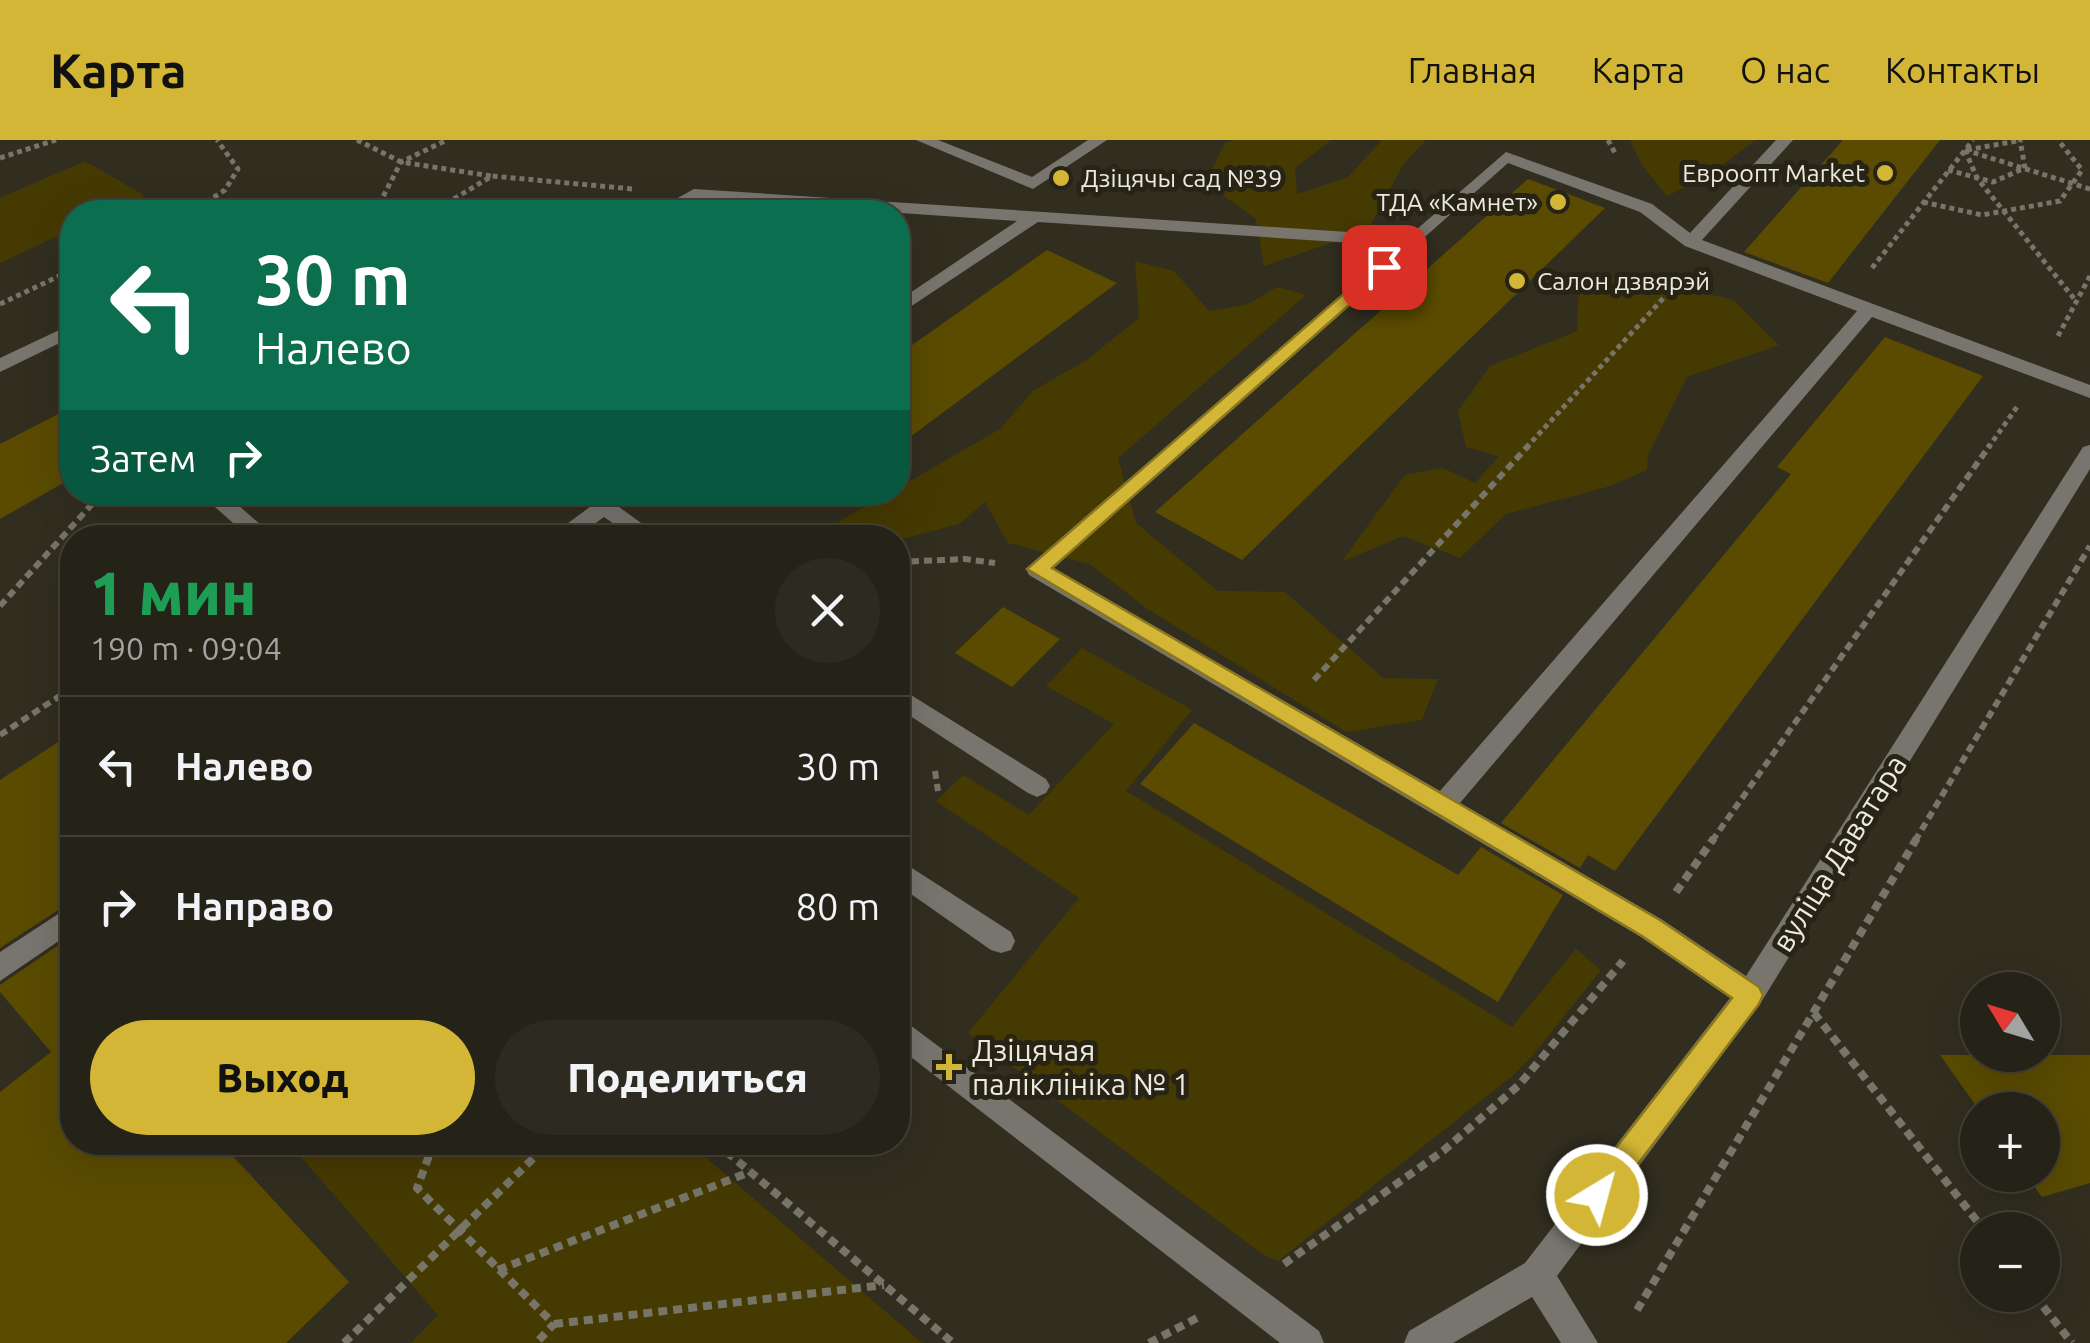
<!DOCTYPE html>
<html lang="ru">
<meta charset="utf-8">
<style>
:root{--surface:#252218;--page:#2d2a21;--text:#f1f3f6;--muted:#a3a4a2;--line:#423f37;--accent:#d3b635}
body{margin:0;font-family:Ubuntu,sans-serif;background:var(--page);color:var(--text);height:100vh;display:flex;flex-direction:column;font-size:38px;white-space:nowrap}
*{box-sizing:border-box;margin:0}
p{font-size:32px;color:var(--muted)}
.icon{flex:none;width:55px;height:55px;fill:none;stroke:currentColor;stroke-width:2;stroke-linecap:round;stroke-linejoin:round}
.map{position:relative;flex:1;overflow:hidden}
.details{position:absolute;left:60px;top:385px;width:850px;height:630px;display:flex;flex-direction:column;background:var(--surface);border-radius:40px;box-shadow:0 10px 40px #0002,0 0 0 2px var(--line)}
.details>*{flex:none}
.guide{position:absolute;left:60px;top:60px;width:850px;height:305px;border-radius:40px;box-shadow:0 10px 40px #0002,0 0 0 2px var(--line);background:#0b6e4f;color:#fff;overflow:hidden}
.needle{width:65px;rotate:308deg}
.buttons{position:absolute;left:1960px;top:832px;display:grid;gap:20px}
.buttons a{display:grid;place-items:center;width:100px;height:100px;border-radius:50%;background:var(--surface);box-shadow:0 10px 40px #0002,0 0 0 2px var(--line);font-size:50px}
.pin{position:absolute;display:grid;place-items:center;width:85px;height:85px;color:#fff;margin:-42px;border-radius:20px;box-shadow:0 5px 15px #0006}
.me{position:absolute;width:110px;margin:-55px;rotate:37deg;stroke-linejoin:round;filter:drop-shadow(0 0 8px #0008)}
.turn{display:flex;align-items:center;gap:35px;height:210px;padding:0 30px;font-size:45px}
.turn .icon{width:130px;height:130px;stroke-width:2.5}
.turn b{display:block;font-size:70px;line-height:85px}
.then{display:flex;align-items:center;height:95px;padding:0 30px;background:#0003;gap:20px;font-size:38px}
.round{display:grid;place-items:center;flex:none;width:105px;height:105px;border-radius:52px;background:var(--page)}
.summary{display:flex;align-items:center;justify-content:space-between;height:170px;padding:0 30px}
h1{font-size:60px;font-weight:800;line-height:75px;color:#1e9e55}
.cta{display:flex;gap:20px;margin-top:auto;padding:20px 30px}
.cta a{flex:1;height:115px;border-radius:60px;background:var(--accent);color:#111;font-size:40px;font-weight:800;line-height:115px;text-align:center}
.cta a+a{background:var(--page);color:var(--text)}
ul{padding:0;list-style:none}
li{display:flex;align-items:center;gap:30px;height:140px;padding:0 30px;border-top:2px solid var(--line)}
li div{flex:1}
li b{display:block;font-size:38px}
li em{font-style:normal}
header{display:flex;align-items:center;gap:60px;box-sizing:border-box;height:140px;padding:0 50px;background:var(--accent);color:#111}
header strong{font-size:48px}
nav{display:flex;gap:55px;margin-inline-start:auto;font-size:35px}
.map>svg:first-child{display:block}
.green{fill:#463a03}
.building{fill:#5a4b00}
.lines{fill:none;stroke-linecap:round;stroke-linejoin:round}
.path-far2{stroke:#777468;stroke-width:5;stroke-dasharray:5 4;stroke-linecap:butt}
.path-far1{stroke:#777468;stroke-width:6;stroke-dasharray:8 5;stroke-linecap:butt}
.path{stroke:#777468;stroke-width:8;stroke-dasharray:9 6;stroke-linecap:butt}
.minor{fill:#77756e;fill-rule:evenodd}
.route{fill:#d3b635;stroke:#897622;stroke-width:2.5}
.poi-dot{fill:#d3b635;stroke:#272416;stroke-width:4}
.labels{text-anchor:middle;dominant-baseline:central;stroke-width:10;stroke-linejoin:round;paint-order:stroke}
.far-poi-label{font-size:25px;fill:#ebe9e0;stroke:#272416;text-anchor:end}
.street-label{font-size:30px;fill:#ebe9e0;stroke:#272416}
.poi-label{font-size:30px;fill:#ebe9e0;stroke:#272416;text-anchor:start}
</style>
<header>
<strong>Карта</strong>
<nav><a>Главная</a><a>Карта</a><a>О нас</a><a>Контакты</a></nav>
</header>
<div class="map">
<svg width="2090" height="1203" viewBox="0 0 2090 1203">
<rect width="100%" height="100%" fill="#312e20"/>
<g class="green">
<path d="M1233,0h98l-36,28 2,26 51,-17 34,-37h44l-22,23 -36,67 -104,36 -8,-47 -50,-36 18,-39z"/>
<path d="M1630,0h125l-46,35 -42,21 -25,-31z"/>
<path d="M85,21l60,35 -36,16h-37v17l-72,34v-65z"/>
<path d="M1135,121l39,10 35,40 39,-7 29,-17 29,8 -188,163 18,65 82,68 67,1 98,86 55,1 -16,41 -76,12 -200,-124 -56,-44 -82,-21 -23,-41 -26,22 -60,16 -85,-4 75,-43 9,-1v-4l102,-59 33,-38 55,-32 51,-41z"/>
<path d="M1628,136l105,24 46,45 -92,32 -39,79 -1,14 -40,17 -101,27 -46,44 -57,-22 -62,26 64,-87 38,-7 32,15 24,-27 -33,-9 -8,-36 32,-45 87,-35 2,-49z"/>
<path d="M1082,508l110,62 -66,81 386,236 64,-78 25,21 -68,85 -22,22 -233,184 -16,-7 -294,-221 111,-135 -143,-97 27,-26 66,40 85,-91 -68,-38z"/>
<path d="M289,1003h400l233,200h-511l27,-28z"/>
</g>
<g class="building">
<path d="M1843,0h97l-112,143 -84,-31z"/>
<path d="M1528,39l77,29 -363,352 -87,-48z"/>
<path d="M1047,110l70,33 -219,163v-91z"/>
<path d="M1885,197l98,39 -368,495 -27,-16 -8,13 -79,-45 290,-349 -14,-7z"/>
<path d="M72,267v71l-72,41v-75z"/>
<path d="M1003,467l57,32 -48,48 -57,-34z"/>
<path d="M1194,583l264,152 23,-28 82,48 -65,107 -358,-218z"/>
<path d="M72,593v168l-72,47v-168z"/>
<path d="M72,796v206h148l129,140 -63,61h-286v-251l51,-40 -51,-60v-7z"/>
<path d="M1940,915h150v128l-48,14 -16,-22h16v-65h-63z"/>
</g>
<g class="lines">
<g class="path-far2">
<path d="M357,0l44,22 90,14"/>
<path d="M1608,0l8,15"/>
<path d="M1965,10l12,28 99,123"/>
<path d="M1965,10l125,39"/>
<path d="M1967,10l55,-10"/>
<path d="M0,18l56,-18"/>
<path d="M1948,30l45,12 32,-14 -5,-28"/>
<path d="M1923,62l59,13 78,-14 22,-31 -24,-30"/>
<path d="M191,72l34,-22 13,-21 -21,-29"/>
<path d="M375,72l26,-50 46,-22"/>
<path d="M421,72l16,-3 55,-33 141,13"/>
<path d="M1872,128l101,-128"/>
<path d="M0,164l72,-34"/>
<path d="M2058,196l32,-60"/>
<path d="M1526,308l154,-168"/>
<path d="M1988,308l29,-41"/>
</g>
<g class="path-far1">
<path d="M898,422l67,-3 30,4"/>
<path d="M0,466l103,-114"/>
<path d="M1314,540l215,-235"/>
<path d="M0,595l72,-47"/>
<path d="M935,631l3,20"/>
<path d="M1712,701l278,-396"/>
<path d="M1915,701l175,-295"/>
</g>
<g class="path">
<path d="M1676,752l38,-54"/>
<path d="M1814,873l170,217"/>
<path d="M434,1002l-17,46 137,136 -18,19"/>
<path d="M715,1002l238,201"/>
<path d="M1284,1124l159,-113 76,-66 104,-124"/>
<path d="M498,1130l252,-98"/>
<path d="M2034,1155l38,48"/>
<path d="M1637,1170l280,-472"/>
<path d="M554,1184l330,-39"/>
<path d="M344,1203l206,-201"/>
<path d="M1149,1203l48,-25"/>
</g>
<g class="minor">
<path d="M916,0h22l94,37 56,-37h19l-74,49z"/>
<path d="M1776,0h17l-91,100 388,145v13l-218,-81 -412,486 201,116 85,57 337,-529 7,-2v24l-330,535 -203,272 41,67h-37l-29,-46 -79,46h-49l5,-12 116,-68 205,-265 -89,-61 -612,-362 -3,-6 372,-323 -360,-24 -140,93v-14l119,-80 -320,-22 -24,13h-21l42,-23 715,47 97,-84 146,52 38,29zM1508,23l132,49 45,34 172,65 -417,480 -387,-223z"/>
<path d="M72,184v13l-72,35v-14z"/>
<path d="M198,352h25l53,46h-26z"/>
<path d="M610,352h26l-17,15 43,31h-28l-30,-21 -29,21h-27z"/>
<path d="M898,547l148,92 4,7 -4,7 -9,4 -9,-4 -130,-85z"/>
<path d="M898,719l113,73 4,9 -4,9 -10,3 -10,-3 -93,-65z"/>
<path d="M72,765v27l-72,49v-29z"/>
<path d="M898,876l421,315 5,12h-44l-382,-296z"/>
</g>
</g>
<path class="route" d="M1378,124l14,3 -340,301 608,352 99,67 4,8 -4,9 -152,201 -10,4 -10,-4 -4,-10 4,-10 145,-187 -90,-62 -615,-367z"/>
<g class="poi-dot">
<circle cx="1885" cy="33" r="10"/>
<circle cx="1061" cy="38" r="10"/>
<circle cx="1558" cy="62" r="10"/>
<circle cx="1517" cy="141" r="10"/>
<path d="M944 912h10v10h10v10h-10v10h-10v-10h-10v-10h10z"/>
</g>
<g class="labels">
<g class="far-poi-label">
<text x="1865" y="33">Евроопт Market</text>
<text x="1081" y="38" text-anchor="start">Дзіцячы сад №39</text>
<text x="1538" y="62">ТДА «Камнет»</text>
<text x="1537" y="141" text-anchor="start">Салон дзвярэй</text>
</g>
<g class="street-label">
<text transform="translate(1839 713) rotate(-58)">вуліца Даватара</text>
</g>
<g class="poi-label">
<text x="972" y="910">Дзіцячая<tspan x="972" dy="34">паліклініка № 1</tspan></text>
</g>
</g>
</svg>
<div class="buttons">
<a><svg class="needle" viewBox="-14 -14 28 28"><path d="M0-13l5 13h-10z" fill="#e53935"/><path d="M0 13l5-13h-10z" fill="#a3a4a2"/></svg></a>
<a>+</a>
<a>−</a>
</div>
<div class="pin" style="left:1384px;top:127px;background:#d93025"><svg class="icon" aria-label="arrive" viewBox="0 0 24 24"><path d="M6 21V4h12l-3 4 3 4H6"/></svg></div>
<svg class="me" style="left:1597px;top:1055px" viewBox="-20 -20 40 40"><circle r="17" fill="#d3b635" stroke="#fff" stroke-width="3"/><path d="M0-11L8 9 0 5-8 9z" fill="#fff"/></svg>
<div class="guide">
<div class="turn"><svg class="icon" aria-label="left" viewBox="0 0 24 24"><path d="M17 20v-9H6M10 6l-5 5 5 5"/></svg><div><b>30 m</b>Налево</div></div>
<div class="then">Затем<svg class="icon" aria-label="right" viewBox="0 0 24 24"><path d="M7 20v-9h11M14 6l5 5-5 5"/></svg></div>
</div>
<section class="details">
<div class="summary"><div><h1>1 мин</h1><p>190 m · 09:04</p></div><a class="round"><svg class="icon" aria-label="close" viewBox="0 0 24 24"><path d="M6 6l12 12M18 6L6 18"/></svg></a></div>
<ul>
<li><svg class="icon" aria-label="left" viewBox="0 0 24 24"><path d="M17 20v-9H6M10 6l-5 5 5 5"/></svg><div><b>Налево</b></div><em>30 m</em></li>
<li><svg class="icon" aria-label="right" viewBox="0 0 24 24"><path d="M7 20v-9h11M14 6l5 5-5 5"/></svg><div><b>Направо</b></div><em>80 m</em></li>
</ul>
<div class="cta"><a>Выход</a><a>Поделиться</a></div>
</section>
</div>
